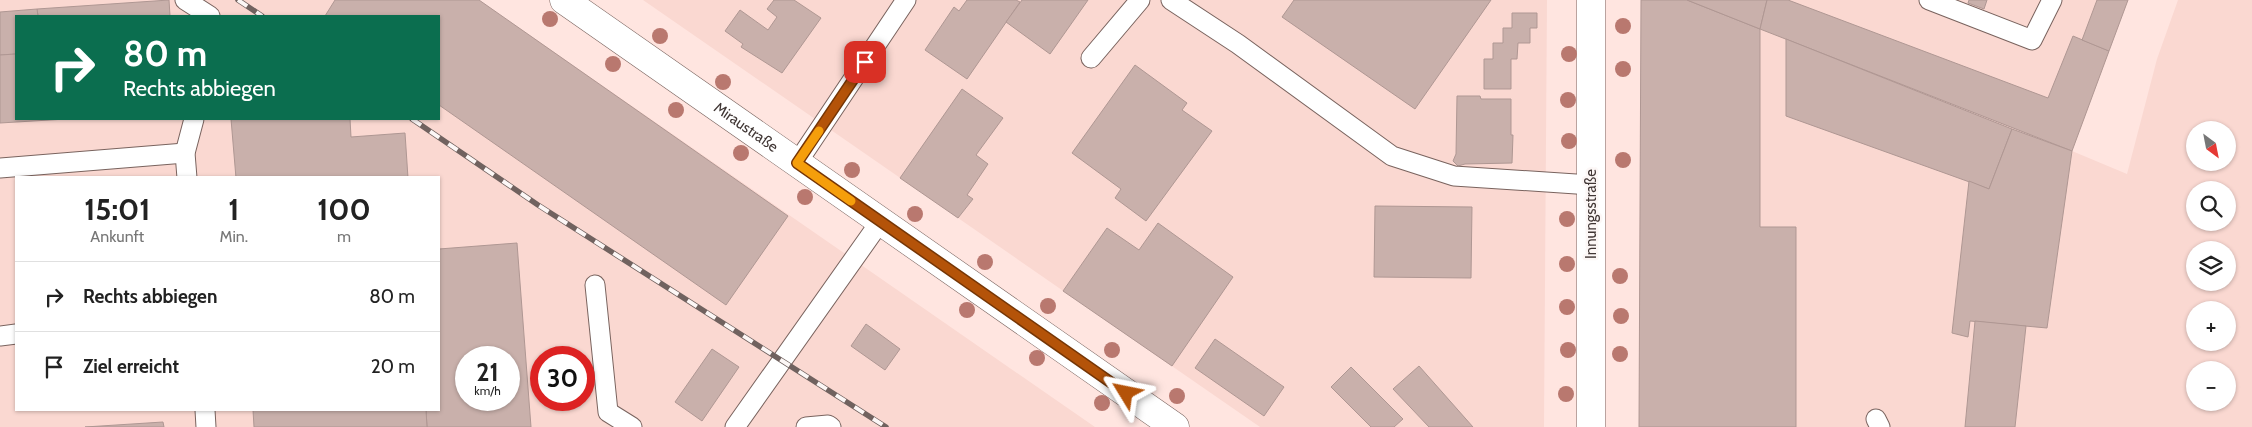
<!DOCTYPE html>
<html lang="de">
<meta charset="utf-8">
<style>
:root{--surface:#fff;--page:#f6f6f6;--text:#222;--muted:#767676;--line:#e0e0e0}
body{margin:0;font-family:Cabin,sans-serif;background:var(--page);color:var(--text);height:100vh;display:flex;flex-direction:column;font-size:19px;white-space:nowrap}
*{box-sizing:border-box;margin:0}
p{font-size:16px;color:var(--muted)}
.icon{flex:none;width:28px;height:28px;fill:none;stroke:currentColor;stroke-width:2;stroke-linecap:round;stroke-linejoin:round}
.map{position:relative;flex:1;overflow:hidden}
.details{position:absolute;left:15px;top:176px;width:425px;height:235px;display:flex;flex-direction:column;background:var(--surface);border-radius:0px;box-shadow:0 1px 4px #0004}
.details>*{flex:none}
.banner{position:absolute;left:15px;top:15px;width:425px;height:105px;border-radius:0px;box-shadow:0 1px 4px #0004;background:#0b6e4f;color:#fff;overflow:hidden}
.needle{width:32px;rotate:148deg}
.controls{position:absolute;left:2186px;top:121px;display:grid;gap:10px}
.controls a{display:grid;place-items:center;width:50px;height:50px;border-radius:50%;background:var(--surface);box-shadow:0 1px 4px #0004;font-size:25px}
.speed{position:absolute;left:455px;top:346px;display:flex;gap:10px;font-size:25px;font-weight:700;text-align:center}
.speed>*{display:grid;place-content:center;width:65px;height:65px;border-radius:50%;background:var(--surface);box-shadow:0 1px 4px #0004;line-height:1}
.speed small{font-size:12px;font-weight:400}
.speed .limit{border:8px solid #d22;background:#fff;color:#111}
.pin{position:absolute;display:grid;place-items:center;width:42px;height:42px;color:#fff;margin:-21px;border-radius:10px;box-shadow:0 2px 8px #0006}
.me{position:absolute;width:55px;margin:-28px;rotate:305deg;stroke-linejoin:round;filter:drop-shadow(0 0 4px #0008)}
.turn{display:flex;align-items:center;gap:18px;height:105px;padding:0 25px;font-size:22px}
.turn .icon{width:65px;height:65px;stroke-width:2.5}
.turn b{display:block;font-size:35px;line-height:42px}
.eta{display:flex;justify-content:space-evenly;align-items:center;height:85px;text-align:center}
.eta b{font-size:30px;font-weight:800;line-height:35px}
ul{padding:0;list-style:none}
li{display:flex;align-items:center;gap:15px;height:70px;padding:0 25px;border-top:1px solid var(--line)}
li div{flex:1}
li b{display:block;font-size:19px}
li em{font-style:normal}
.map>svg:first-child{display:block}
.built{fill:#fad8d1;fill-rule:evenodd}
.building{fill:#c9b0ab;stroke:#af9793;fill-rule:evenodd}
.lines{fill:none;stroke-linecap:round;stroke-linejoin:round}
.service-casing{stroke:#79635e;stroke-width:21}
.minor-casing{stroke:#79635e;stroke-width:29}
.service{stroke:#fff;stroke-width:19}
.minor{stroke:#fff;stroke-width:28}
.rail-casing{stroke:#70625f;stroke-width:5.5}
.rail{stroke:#fcf7f6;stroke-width:4;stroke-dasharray:11;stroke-linecap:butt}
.tree{fill:#b9786f}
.route-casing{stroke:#753606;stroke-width:12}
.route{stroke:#b45309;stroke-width:9}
.slow{stroke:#f59e0b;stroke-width:9}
.labels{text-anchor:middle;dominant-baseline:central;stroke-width:5;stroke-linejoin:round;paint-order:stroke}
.street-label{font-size:15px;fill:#403634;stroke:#fcf7f6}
</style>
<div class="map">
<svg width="2252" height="427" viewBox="0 0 2252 427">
<rect width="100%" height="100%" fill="#ffe5e0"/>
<g class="built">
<path d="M0,0h479l616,427h-1095zM16,16h423v103h-423zM16,178h423v232h-423zM466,358h43v42h-43zM541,358h43v42h-43z"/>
<path d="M643,0h904l-3,427h-284z"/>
<path d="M1641,0h487l-56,151 55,23 30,-115 21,-59h74v427h-613zM2195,130h33v32h-33zM2195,190h33v32h-33zM2195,250h33v32h-33zM2195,310h33v32h-33zM2195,370h33v32h-33z"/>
</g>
<g class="building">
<path d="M169,0l1,16h-132l-1,-7z"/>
<path d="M335,0h144l309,216 -62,89 -287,-200v-89h-114z"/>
<path d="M774,0h20l27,18 -39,55 -41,-26 2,-3 -18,-13 15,-21 28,20 9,-13 -10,-8z"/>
<path d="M967,0h49l4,2 -53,77 -42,-29 29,-43 5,4z"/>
<path d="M1022,0h66l-38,54 -44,-32z"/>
<path d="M1294,0h197l-76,109 -133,-92z"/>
<path d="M1641,0h46l73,29v198h36v200h-157z"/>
<path d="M1687,0h80l-7,29z"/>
<path d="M1767,0h21l260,98 25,-62 36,15 -37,100 -312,-122z"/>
<path d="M1969,0h18l-3,9 -16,-6z"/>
<path d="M2097,0h31l-19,51 -27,-11z"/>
<path d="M37,9l1,7h-22v38l-16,1v-43z"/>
<path d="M1512,13h25v15h-7v15h-12l-1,16h-6v30h-27v-30h9v-16h10v-15h9z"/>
<path d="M1786,39l226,90 -23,60 -203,-73z"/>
<path d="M16,54v65h50l-66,4v-68z"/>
<path d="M1135,65l52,38 -5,7 30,21 -66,90 -31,-23 6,-9 -49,-36z"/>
<path d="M962,89l41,29 -27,37 12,9 -21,31 6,4 -15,19 -58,-40z"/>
<path d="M1457,96h23l1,3h30v36h2l-1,28 -47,1 -7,2 -5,-5 3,-7z"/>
<path d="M231,119h119l1,18 54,-4 3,45h-172z"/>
<path d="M2012,129l60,22 -25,177 -77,-7 -2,16 -16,-4 17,-152 20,8z"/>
<path d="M1375,206l97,1 -1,71 -97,-1z"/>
<path d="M1158,223l75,54 -61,89 -109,-75 44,-63 32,22z"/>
<path d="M517,243l14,184h-104l-1,-17h13v-161zM466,358h43v42h-43z"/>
<path d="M1975,321l51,5 -11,101h-50z"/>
<path d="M866,324l34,25 -15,21 -34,-24z"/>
<path d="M1215,339l69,48 -20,29 -69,-48z"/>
<path d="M712,349l27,18 -37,54 -27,-19z"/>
<path d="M1419,366l54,61h-44l-36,-38z"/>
<path d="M1351,367l52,52 -9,8h-23l-40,-40z"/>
<path d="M253,410h173l1,17h-173z"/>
<path d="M163,422l1,5h-79z"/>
</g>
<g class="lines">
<g class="service-casing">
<g id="service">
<path d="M185,0l25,16"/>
<path d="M1171,0l67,44 154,112 62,20 137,9"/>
<path d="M1929,0l103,40 20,-40"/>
<path d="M1091,58l49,-58"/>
<path d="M797,163l109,-163"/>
<path d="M0,168l185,-15"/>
<path d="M187,178l-2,-25 9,-34"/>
<path d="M595,285l13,127 24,15"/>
<path d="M0,336l16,-2"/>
<path d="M205,410l1,17"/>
<path d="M1876,419l4,8"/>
<path d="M735,427l145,-205"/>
<path d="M806,427l22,-2 3,2"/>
</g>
</g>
<g class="minor-casing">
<g id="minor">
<path id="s1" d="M564,0l611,427"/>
<path d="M1591,427v-427"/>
</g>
</g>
<use href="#service" class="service"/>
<use href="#minor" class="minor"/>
<g class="rail-casing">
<g id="rail">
<path d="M238,0l24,16"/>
<path d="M412,119l126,86 348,222"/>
</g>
</g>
<use href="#rail" class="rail"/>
</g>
<g class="tree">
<circle cx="550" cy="19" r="8"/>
<circle cx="1623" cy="26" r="8"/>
<circle cx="660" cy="36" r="8"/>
<circle cx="1569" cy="54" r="8"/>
<circle cx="613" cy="64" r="8"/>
<circle cx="1623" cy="69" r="8"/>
<circle cx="723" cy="82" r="8"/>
<circle cx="1568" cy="100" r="8"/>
<circle cx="676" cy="110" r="8"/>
<circle cx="1569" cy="141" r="8"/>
<circle cx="741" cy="153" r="8"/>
<circle cx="1623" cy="160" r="8"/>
<circle cx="852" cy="170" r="8"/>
<circle cx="805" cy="197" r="8"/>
<circle cx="915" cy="214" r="8"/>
<circle cx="1567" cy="219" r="8"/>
<circle cx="985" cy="262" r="8"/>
<circle cx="1567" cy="264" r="8"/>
<circle cx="1620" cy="276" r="8"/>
<circle cx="1048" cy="306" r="8"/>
<circle cx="1567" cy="307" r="8"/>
<circle cx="967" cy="310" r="8"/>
<circle cx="1621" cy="316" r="8"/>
<circle cx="1112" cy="350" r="8"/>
<circle cx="1568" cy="350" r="8"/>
<circle cx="1620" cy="354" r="8"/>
<circle cx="1037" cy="358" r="8"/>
<circle cx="1566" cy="394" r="8"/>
<circle cx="1177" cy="396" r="8"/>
<circle cx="1102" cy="403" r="8"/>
</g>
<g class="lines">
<g class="route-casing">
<path id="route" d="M865,62l-68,101 329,230"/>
</g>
<use href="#route" class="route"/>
<path class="slow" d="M819,131l-22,32 54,38"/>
</g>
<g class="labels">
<g class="street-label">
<text stroke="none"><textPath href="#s1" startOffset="222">Miraustraße</textPath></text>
<text transform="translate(1591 214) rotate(-90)">Innungsstraße</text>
</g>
</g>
</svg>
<div class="controls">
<a><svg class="needle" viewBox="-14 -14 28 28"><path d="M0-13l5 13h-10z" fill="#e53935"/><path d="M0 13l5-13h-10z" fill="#767676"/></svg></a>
<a><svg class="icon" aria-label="search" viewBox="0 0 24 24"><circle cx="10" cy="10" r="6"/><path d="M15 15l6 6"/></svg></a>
<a><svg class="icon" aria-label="layers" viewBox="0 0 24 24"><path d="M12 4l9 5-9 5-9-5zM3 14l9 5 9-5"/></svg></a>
<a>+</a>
<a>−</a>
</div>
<div class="speed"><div>21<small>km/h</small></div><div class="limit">30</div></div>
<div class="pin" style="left:865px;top:62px;background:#d93025"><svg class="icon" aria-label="arrive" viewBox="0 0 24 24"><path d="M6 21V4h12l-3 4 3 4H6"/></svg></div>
<svg class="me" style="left:1126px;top:393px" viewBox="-20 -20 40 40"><path d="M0-17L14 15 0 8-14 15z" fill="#b45309" stroke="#fff" stroke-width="4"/></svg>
<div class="banner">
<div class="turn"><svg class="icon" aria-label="right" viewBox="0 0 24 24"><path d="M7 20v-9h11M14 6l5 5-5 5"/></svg><div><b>80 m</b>Rechts abbiegen</div></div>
</div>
<section class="details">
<div class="eta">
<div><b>15:01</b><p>Ankunft</p></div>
<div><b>1</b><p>Min.</p></div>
<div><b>100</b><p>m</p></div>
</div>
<ul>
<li><svg class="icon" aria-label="right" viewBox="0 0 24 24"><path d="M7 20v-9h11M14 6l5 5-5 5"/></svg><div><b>Rechts abbiegen</b></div><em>80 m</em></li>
<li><svg class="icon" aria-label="arrive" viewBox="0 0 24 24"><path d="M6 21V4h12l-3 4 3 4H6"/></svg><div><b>Ziel erreicht</b></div><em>20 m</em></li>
</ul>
</section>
</div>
